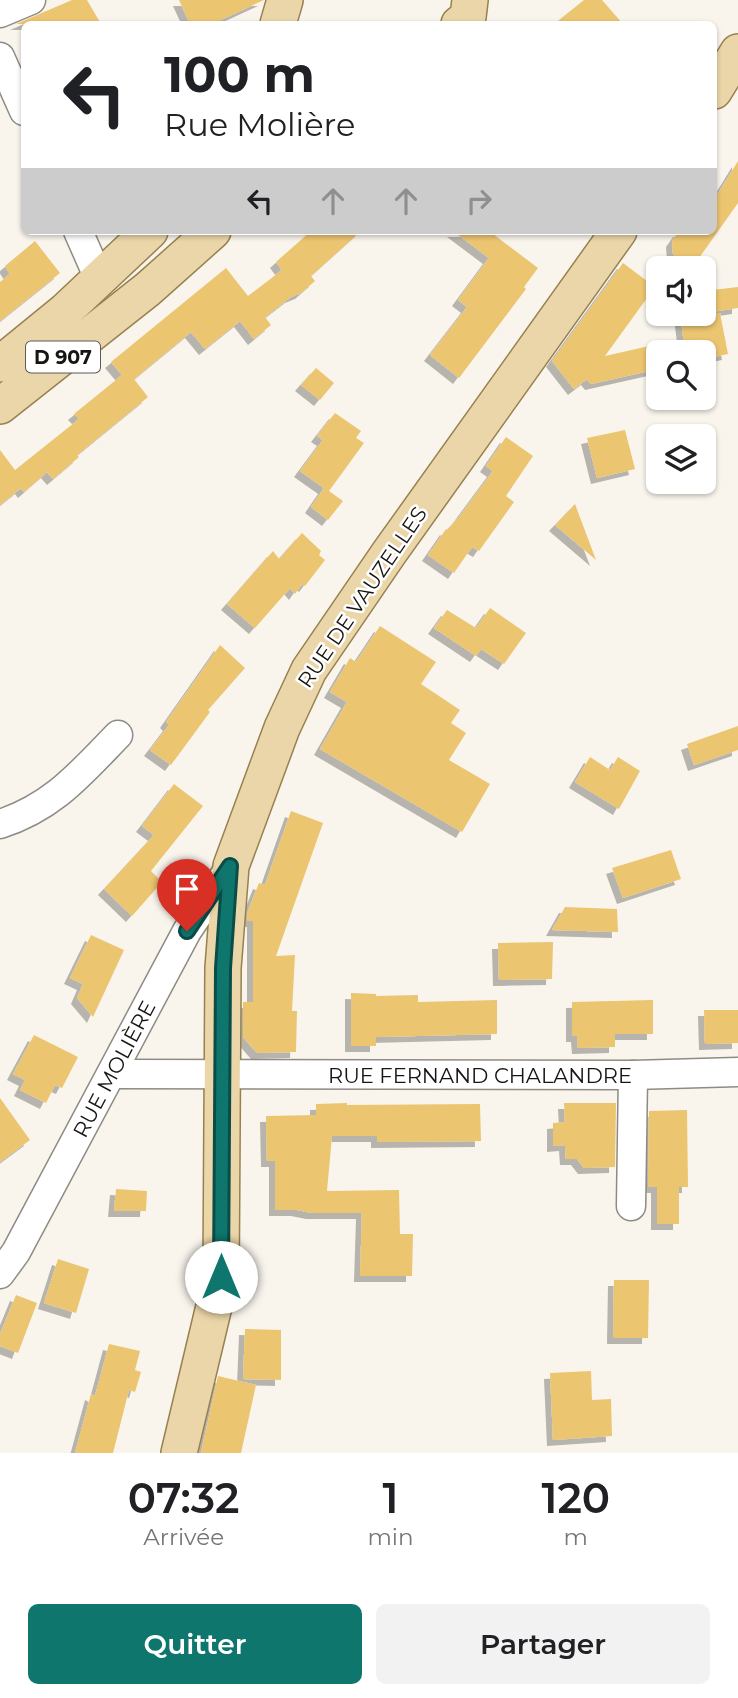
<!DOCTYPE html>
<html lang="fr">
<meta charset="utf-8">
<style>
:root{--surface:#fff;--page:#f2f2f2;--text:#202124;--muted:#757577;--accent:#0f766e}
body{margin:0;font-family:Montserrat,sans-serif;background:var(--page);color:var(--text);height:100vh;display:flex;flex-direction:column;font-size:26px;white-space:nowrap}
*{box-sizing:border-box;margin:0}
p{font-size:23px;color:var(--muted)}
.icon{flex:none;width:38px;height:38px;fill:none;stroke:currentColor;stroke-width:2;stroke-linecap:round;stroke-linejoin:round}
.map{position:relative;height:1453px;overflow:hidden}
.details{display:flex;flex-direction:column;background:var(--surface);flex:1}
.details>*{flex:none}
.top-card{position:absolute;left:21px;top:21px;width:696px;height:214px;border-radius:10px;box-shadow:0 2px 5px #0004;background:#fff;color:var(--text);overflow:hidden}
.buttons{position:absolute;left:646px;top:256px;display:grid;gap:14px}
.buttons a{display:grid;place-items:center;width:70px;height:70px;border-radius:10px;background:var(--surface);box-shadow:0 2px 5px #0004;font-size:35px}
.pin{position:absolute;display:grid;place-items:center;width:60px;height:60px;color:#fff;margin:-72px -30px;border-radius:50% 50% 50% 0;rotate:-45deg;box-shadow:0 0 7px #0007}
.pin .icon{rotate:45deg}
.me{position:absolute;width:77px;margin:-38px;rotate:0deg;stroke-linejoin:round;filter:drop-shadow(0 0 5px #0008)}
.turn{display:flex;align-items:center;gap:24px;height:147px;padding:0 28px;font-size:32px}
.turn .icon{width:91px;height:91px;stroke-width:2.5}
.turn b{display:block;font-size:49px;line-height:60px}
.lanes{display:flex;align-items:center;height:66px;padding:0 28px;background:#0003;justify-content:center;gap:35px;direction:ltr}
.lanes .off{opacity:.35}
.eta{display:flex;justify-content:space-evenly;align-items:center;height:119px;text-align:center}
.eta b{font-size:42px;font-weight:600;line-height:49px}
.button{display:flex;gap:14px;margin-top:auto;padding:14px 28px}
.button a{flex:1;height:80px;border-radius:10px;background:var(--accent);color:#fff;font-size:28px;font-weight:600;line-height:80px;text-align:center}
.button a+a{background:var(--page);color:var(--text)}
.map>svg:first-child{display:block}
.building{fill:#ecc571;filter:url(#shadow)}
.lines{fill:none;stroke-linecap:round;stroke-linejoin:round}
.minor-casing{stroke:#8e8b84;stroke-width:31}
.major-casing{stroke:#97814f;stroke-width:38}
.minor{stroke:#fff;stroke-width:28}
.major{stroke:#ebd6a9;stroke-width:35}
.route-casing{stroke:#0a4d48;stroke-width:18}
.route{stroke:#0f766e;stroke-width:12}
.labels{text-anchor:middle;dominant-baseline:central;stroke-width:5;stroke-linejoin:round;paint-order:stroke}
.shield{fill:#fff;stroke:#5c5b59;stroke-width:2}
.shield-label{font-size:19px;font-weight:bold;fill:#161512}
.street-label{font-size:21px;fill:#161512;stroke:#fff}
</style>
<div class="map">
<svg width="738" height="1453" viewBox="0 0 738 1453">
<defs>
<filter id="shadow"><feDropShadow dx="-6" dy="6" stdDeviation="0" flood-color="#0004"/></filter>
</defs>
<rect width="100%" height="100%" fill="#f9f5ed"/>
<g class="building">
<path d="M72,0h15l14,24h-85z"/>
<path d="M179,0h85l-52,24h-22z"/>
<path d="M584,0h18l21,24h-69z"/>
<path d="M738,161v42l-46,65 -19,-14 -1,-13 7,-10h35v-31z"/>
<path d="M311,231h50l-50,45 4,5 -14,12 -10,4 -26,20 6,8 -17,14 -14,-18 -35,28 -14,-17 -57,47 14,18 -71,58 2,2 -26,22 -6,-7 -23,20 -3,-4 -21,17v-55l15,20 64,-51 -5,-5 48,-39 -11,-13 115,-94 22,28 34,-26 -6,-8z"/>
<path d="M453,231h36l49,37 -14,19 2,2 -67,89 -29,-23 37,-48 -9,-7 31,-42z"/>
<path d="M35,241l25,32 -60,48v-39l10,-8 -5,-8z"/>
<path d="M623,263l32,24 -50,69 53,-12v25l-67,15 -4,-5 -13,10 -22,-28z"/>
<path d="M738,287v21l-34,5v-22z"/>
<path d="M680,313h40l8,41 -24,5v-7h-19z"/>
<path d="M316,368l18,15 -14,17 -19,-15z"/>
<path d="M335,413l26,18 -5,7 8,5 -35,48 14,10 -15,19 -17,-13 13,-19 -24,-17 23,-31 -6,-4z"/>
<path d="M625,430l10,39 -38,9 -10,-40z"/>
<path d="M506,437l27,19 -27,40 8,6 -35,49 -7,-4 -18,26 -26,-18 18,-26 1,1 12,-13 34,-46 -7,-5z"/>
<path d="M575,504l21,56 -41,-35z"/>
<path d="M302,533l19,18 -2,4 6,5 -20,26 -3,-2 -7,10 -5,-6 -35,40 -28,-24 46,-53 6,8z"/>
<path d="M490,608l36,25 -22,31 -23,-15 -5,7 -42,-28 13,-18 29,18z"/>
<path d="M380,626l56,36 -15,22 39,26 -9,13 15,10 -17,27 41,24 -28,48 -142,-83 27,-47 -17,-10 20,-34 6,4z"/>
<path d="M220,645l25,23 -37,42 2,2 -39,53 -21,-15 19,-25 -3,-3z"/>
<path d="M738,726v24l-44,15 -7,-21z"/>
<path d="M590,757l20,13 8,-13 22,14 -21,38 -44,-27z"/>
<path d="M174,784l29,22 -52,65 11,11 -30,34 -28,-27 50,-54 -12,-9z"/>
<path d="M291,811l32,12 -47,133 19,-1 -3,56h5l-1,41 -39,1 -14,-16v-35h10v-81h-6l1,-10 11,-28 6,2z"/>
<path d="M671,850l10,29 -58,19 -11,-30z"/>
<path d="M565,907l52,2 1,23 -66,-2z"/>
<path d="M91,935l33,15 -31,67 -16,-19 6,-14 -13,-6z"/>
<path d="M553,942l-1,37 -53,1 -1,-37z"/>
<path d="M351,993l25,1v2l42,-1v7l79,-2v34l-121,3v9h-25z"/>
<path d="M653,1000v34h-38v13l-37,1 -1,-12h-5v-34z"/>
<path d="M704,1010h34v33l-33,1z"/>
<path d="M34,1035l44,22 -16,31 -7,-3 -9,18 -26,-13 5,-10 -12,-6z"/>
<path d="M0,1098l30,42 -30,22z"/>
<path d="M347,1103v2l133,-1 1,37 -104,1v-6h-45l-5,55 72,-1 1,44h13l-1,42h-52l2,-63h-50l-15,-3h-22v-49h-8l-1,-45 50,-1v-11z"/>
<path d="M564,1103h52l-1,64 -31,1 -7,-9h-11l-1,-14 -12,1v-23l12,-1z"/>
<path d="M687,1110l1,77h-9v37h-22v-37h-9l1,-76z"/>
<path d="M116,1189l31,2 -1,20h-32z"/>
<path d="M58,1259l31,10 -13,44 -32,-10z"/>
<path d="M614,1280h35l-1,58h-35z"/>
<path d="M16,1295l21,8 -19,50 -18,-7v-12z"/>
<path d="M245,1329l36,1v50l-38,-1z"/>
<path d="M109,1344l31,7 -5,19 6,2 -6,20 -6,-2 -16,63h-38l16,-59 4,2z"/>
<path d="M591,1371l1,29 19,-1 1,37 -59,4 -3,-67z"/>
<path d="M218,1376l38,9 -15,68h-40z"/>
</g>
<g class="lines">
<g class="minor-casing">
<g id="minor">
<path d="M0,13l31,-13"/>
<path d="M0,57l24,54"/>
<path d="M78,231l22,50"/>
<path d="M0,824c53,-17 80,-50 118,-89"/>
<path d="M112,1074l521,1 105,-3"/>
<path d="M631,1206l2,-131"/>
<path d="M0,1274l16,-22 171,-321 44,-65"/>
</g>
</g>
<g class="major-casing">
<g id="major">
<path d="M278,24l7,-24"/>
<path d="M459,24l9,-7 2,-17"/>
<path d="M714,91l24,-39"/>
<path d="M0,364l65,-53 85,-80"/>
<path d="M0,406l148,-117 65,-58"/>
<path d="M179,1453l42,-176 2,-309 8,-102 51,-138 27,-58 80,-117 230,-322"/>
</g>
</g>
<use href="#minor" class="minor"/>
<use href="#major" class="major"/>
</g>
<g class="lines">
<g class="route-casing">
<path id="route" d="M187,931l43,-65 -7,102 -2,309"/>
</g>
<use href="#route" class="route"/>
</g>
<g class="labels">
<rect class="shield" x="26" y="341.5" width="74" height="31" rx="5"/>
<g class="shield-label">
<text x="63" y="357">D 907</text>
</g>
<g class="street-label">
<text transform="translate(362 597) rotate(-56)">RUE DE VAUZELLES</text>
<text transform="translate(114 1069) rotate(-62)">RUE MOLIÈRE</text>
<text x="480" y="1075">RUE FERNAND CHALANDRE</text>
</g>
</g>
</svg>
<div class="buttons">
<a><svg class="icon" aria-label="sound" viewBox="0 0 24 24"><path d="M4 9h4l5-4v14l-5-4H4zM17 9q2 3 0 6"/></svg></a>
<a><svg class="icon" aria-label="search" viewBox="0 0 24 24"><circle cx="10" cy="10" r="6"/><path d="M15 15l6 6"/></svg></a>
<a><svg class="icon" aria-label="layers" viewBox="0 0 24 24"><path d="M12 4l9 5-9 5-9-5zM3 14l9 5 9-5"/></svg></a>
</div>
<div class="pin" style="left:187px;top:931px;background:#d93025"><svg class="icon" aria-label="arrive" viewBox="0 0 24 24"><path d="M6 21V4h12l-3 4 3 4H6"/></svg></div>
<svg class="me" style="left:221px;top:1277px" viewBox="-20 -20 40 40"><circle r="19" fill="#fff"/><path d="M0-13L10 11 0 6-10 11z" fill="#0f766e"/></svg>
<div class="top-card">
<div class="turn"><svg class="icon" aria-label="left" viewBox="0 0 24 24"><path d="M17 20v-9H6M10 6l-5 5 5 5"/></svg><div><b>100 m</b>Rue Molière</div></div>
<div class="lanes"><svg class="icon" aria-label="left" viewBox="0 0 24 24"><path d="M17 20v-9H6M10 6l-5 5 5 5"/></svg><svg class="icon off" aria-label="ahead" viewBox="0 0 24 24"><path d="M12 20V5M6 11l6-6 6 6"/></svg><svg class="icon off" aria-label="ahead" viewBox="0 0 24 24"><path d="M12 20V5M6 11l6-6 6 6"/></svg><svg class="icon off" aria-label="right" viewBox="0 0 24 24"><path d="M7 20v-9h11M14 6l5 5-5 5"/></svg></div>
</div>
</div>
<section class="details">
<div class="eta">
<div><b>07:32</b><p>Arrivée</p></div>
<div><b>1</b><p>min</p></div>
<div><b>120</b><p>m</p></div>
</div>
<div class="button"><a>Quitter</a><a>Partager</a></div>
</section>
